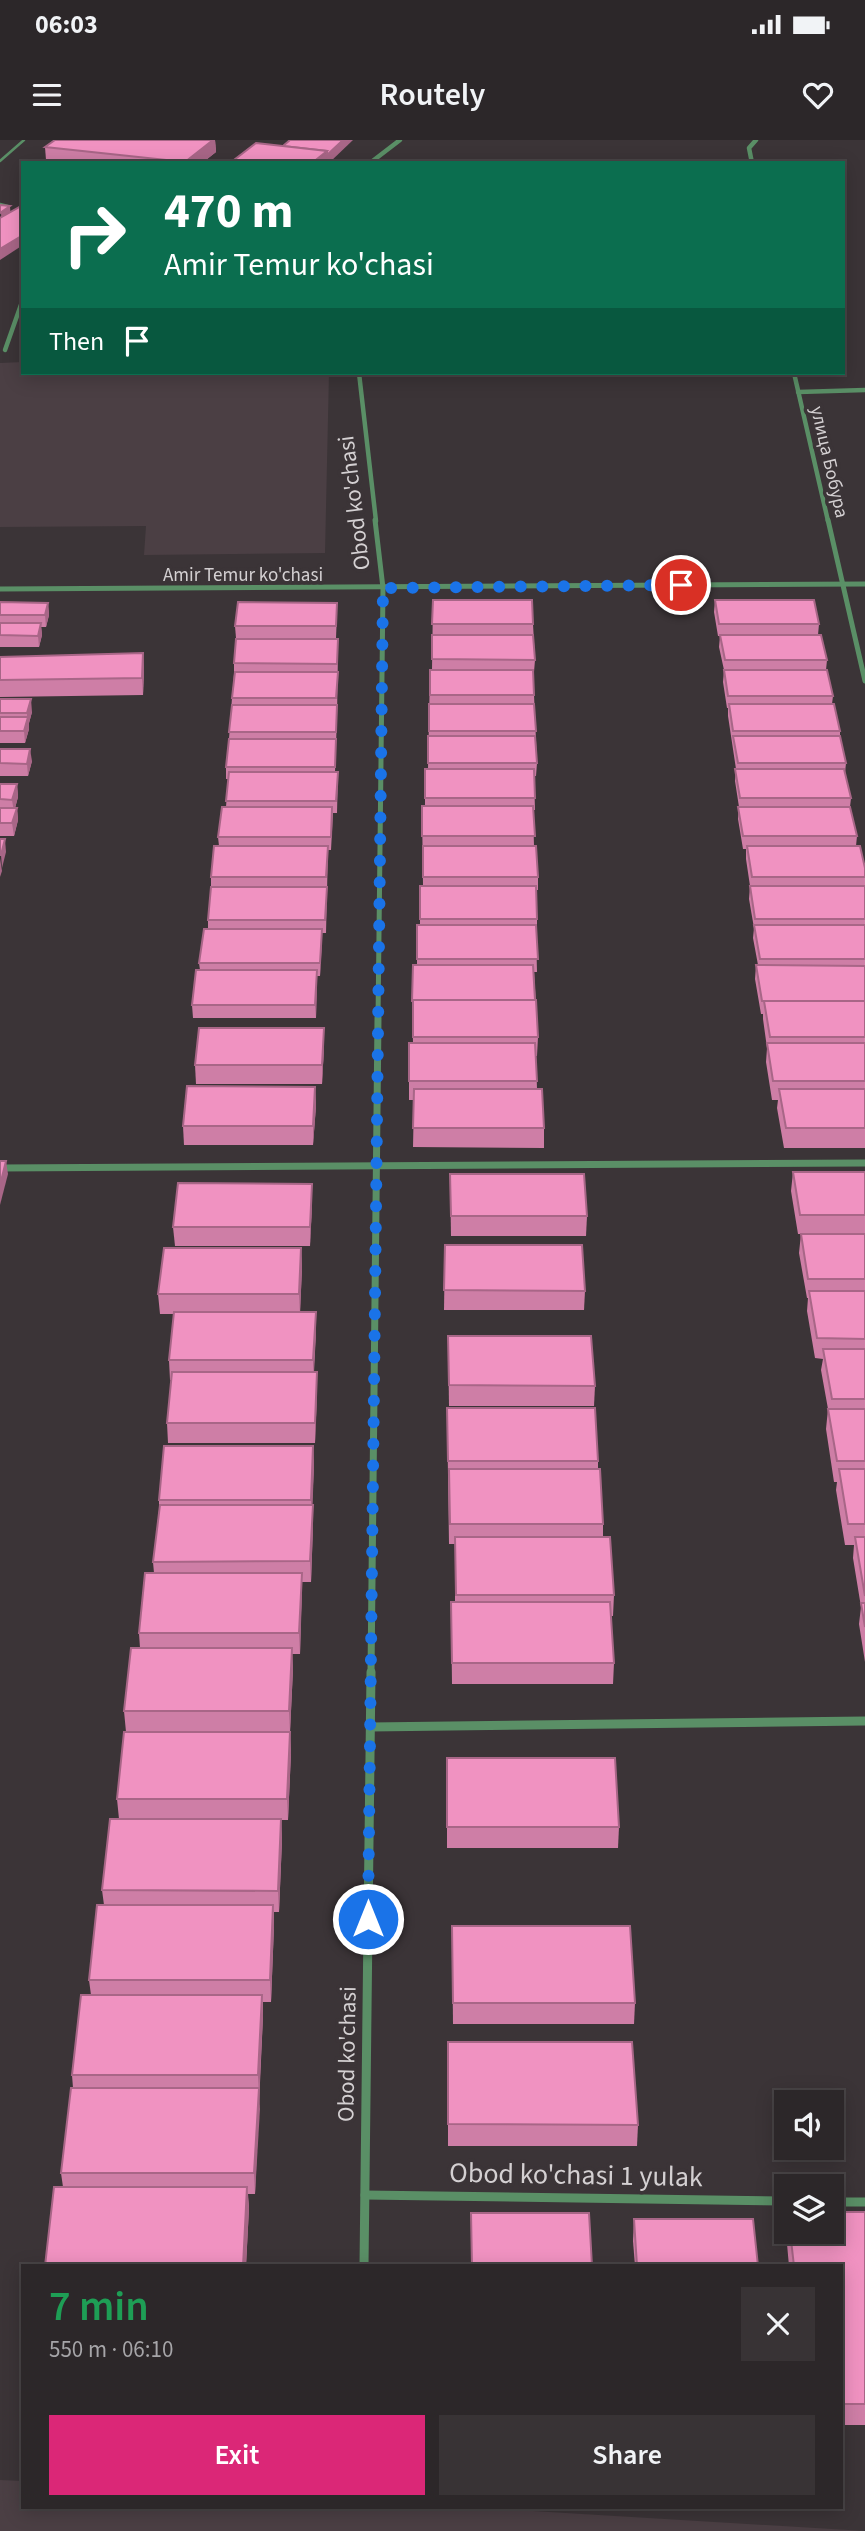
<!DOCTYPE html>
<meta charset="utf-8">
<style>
:root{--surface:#2c2729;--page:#383335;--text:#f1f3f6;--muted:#a6a5a8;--line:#484446;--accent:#db2777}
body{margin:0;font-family:"Source Sans 3",sans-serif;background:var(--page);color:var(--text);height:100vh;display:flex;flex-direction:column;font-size:26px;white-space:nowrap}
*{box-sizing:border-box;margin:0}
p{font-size:23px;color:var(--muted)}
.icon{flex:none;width:38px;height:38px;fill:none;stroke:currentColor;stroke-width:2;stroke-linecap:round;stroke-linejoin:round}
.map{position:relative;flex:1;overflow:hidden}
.details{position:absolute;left:21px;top:2124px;width:822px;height:245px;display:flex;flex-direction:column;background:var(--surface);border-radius:0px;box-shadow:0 4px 18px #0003,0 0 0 2px var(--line)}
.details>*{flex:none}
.hud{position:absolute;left:21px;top:21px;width:824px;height:214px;border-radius:0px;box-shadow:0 4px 18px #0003,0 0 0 2px var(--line);background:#0b6e4f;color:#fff;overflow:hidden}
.tools{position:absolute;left:774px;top:1950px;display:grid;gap:14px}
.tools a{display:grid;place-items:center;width:70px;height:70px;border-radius:0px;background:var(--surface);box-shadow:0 4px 18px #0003,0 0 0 2px var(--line);font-size:35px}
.pin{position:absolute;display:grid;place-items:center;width:60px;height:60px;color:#fff;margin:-30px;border:4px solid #fff;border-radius:50%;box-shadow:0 2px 7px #0007}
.me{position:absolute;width:77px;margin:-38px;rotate:0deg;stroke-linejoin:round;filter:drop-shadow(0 0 5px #0008)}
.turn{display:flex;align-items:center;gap:24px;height:147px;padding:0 28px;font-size:32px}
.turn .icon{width:91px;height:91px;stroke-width:2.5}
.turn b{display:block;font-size:49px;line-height:60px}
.then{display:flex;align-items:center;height:66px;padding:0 28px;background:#0003;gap:14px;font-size:26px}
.round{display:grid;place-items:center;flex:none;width:74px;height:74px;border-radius:0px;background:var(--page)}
.summary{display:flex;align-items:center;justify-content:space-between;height:119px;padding:0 28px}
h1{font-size:42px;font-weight:600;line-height:52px;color:#1e9e55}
.button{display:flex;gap:14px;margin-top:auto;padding:14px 28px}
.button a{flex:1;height:80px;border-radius:0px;background:var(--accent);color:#fff;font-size:28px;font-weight:600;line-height:80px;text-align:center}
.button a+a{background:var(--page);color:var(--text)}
.status{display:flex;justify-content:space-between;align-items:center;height:49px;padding:0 35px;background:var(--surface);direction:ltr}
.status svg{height:19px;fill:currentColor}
header{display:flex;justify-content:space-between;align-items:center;height:91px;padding:0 28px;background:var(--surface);font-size:32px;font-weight:600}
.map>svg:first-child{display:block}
.built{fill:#4b3f44}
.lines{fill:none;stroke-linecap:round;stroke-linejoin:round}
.service{stroke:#5a8f66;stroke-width:2.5}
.minor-far3{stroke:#5a8f66;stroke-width:4.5}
.minor-far2{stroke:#5a8f66;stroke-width:5}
.minor-far1{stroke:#5a8f66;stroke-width:7}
.minor{stroke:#5a8f66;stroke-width:9}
.wall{fill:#ce7ea6}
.shaded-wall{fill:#a86687}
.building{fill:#f092c1;stroke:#a86687;stroke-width:2}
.route{stroke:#1a73e8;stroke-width:12;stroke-dasharray:0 21.6}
.labels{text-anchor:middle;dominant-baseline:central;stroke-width:7;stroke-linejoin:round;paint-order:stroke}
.far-street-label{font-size:19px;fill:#d4d0d2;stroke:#3b3437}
.street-label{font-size:23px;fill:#d4d0d2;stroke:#3b3437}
.near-street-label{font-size:28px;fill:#d4d0d2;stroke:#3b3437}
</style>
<div class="status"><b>06:03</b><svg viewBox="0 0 49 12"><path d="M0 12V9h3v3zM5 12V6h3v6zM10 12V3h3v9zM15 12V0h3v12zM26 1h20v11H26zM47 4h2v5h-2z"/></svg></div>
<header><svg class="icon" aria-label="menu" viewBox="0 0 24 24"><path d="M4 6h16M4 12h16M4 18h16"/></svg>Routely<svg class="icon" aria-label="heart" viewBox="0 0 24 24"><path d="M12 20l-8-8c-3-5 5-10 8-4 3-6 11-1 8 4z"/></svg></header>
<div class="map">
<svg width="865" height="2391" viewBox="0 0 865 2391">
<rect width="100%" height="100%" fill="#3b3437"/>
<g class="built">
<path d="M23,222v11h306l-4,180 -181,2 2,-29 -146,1v-164z"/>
<path d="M0,2340l23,1v27h459l383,23h-865z"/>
</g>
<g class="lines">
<g class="service">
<path d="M0,21l24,-21"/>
<path d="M0,64l8,2"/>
</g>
<g class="minor-far3">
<path d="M370,23l30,-23"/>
<path d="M752,23l-3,-15 7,-8"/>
<path d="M5,210l18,-51"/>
<path d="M359,233l17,148"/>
<path d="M794,233l34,148"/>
<path d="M798,252l67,-2"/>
</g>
<g class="minor-far2">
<path d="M375,380l8,68 -5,432"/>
<path d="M828,380l37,161"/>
<path d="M0,449l865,-5"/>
</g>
<g class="minor-far1">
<path d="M0,1028l865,-5"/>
<path d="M371,1534l7,-656"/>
</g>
<g class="minor">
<path d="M370,1587l495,-6"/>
<path d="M365,2055l421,6"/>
<path d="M831,2062h34"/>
<path d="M364,2126l7,-594"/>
</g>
</g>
<g class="wall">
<path d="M55,0h160l1,12 -14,11h-131l-25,-3 -1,-13z"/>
<path d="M433,460l100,24 2,36 -1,12h-1l4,91 -1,13h-2l1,34h-2l1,36 4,31v13h-2l1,29v13h-1l1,40h-3l4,65 -1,19h-1l1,33 7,39v20l-131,-1 1,-47h-5v-57h4l-1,-42 5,-36v-40h3v-39h3l-1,-80h3v-37h3l2,-99h2z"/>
<path d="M715,460l104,24 -1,11 9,25 -1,10 7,26 -1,8 8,27v5l6,27 -1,10 6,25 -1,9 7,29 -1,10 9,22v280h-81l-7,-40 1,-8h-6l-6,-38 1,-14 -4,-29v-5h-2l-6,-35 1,-14h2l-5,-27 1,-10 -5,-29 1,-13 -4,-27v-10h-3l-5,-30 1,-12 -4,-26 1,-12 -8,-53v-8h-1l-4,-26 1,-12 -5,-23 1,-11h-2l-4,-24z"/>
<path d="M0,462l48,1 1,12 -3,12h-5l1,8 -3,12h-39z"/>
<path d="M337,474l-1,24h-100l-1,-12z"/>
<path d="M338,511l-1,66 -2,55h3l-1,41h-4l-2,37h-3l-2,83h-4l-2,43h-3l-1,42h-123l-1,-13 8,-35 -1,-7 9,-34v-9l3,-33v-10l8,-31 -1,-9 8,-30 2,-28h-2v-12l3,-28 3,-41 2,-24v-11z"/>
<path d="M143,513l1,17 -1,25 -143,2v-40z"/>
<path d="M0,559l32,13 -3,11v6l-4,14h-25z"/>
<path d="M0,609l32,12 -4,15h-28z"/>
<path d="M0,644h17l1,13 -3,11h2l1,12 -4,16h-14z"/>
<path d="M324,888v19l-2,37h-126l-1,-19z"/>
<path d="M315,947l1,19 -3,39h-129l-1,-19z"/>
<path d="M793,1032h72v490l-6,-38 2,-17 -8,-49 1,-13h-9l-9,-55 1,-8h-3l-8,-53 2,-20 -7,-39 2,-11 -8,-1 -8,-47 1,-13h-1l-8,-45 2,-19h-3l-7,-43z"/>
<path d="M450,1034l137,42 -1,20h-135z"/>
<path d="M312,1063l-2,43h-135l-2,-19z"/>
<path d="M445,1105l140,46 -1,19h-140z"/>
<path d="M301,1108l1,20 -2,44h16v20l-2,40 3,20 -2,51h-147l-1,-20 4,-43h-1l-1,-20 5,-46h-14l-2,-20z"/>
<path d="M448,1196l147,50 -1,20h-145z"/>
<path d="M447,1268l151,53v8l5,55v13l11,58 -1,21h-2l3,47 -1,21h-161l-1,-82h4v-58h-6z"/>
<path d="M313,1306l1,20 -2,39 1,21 -2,56h-9l-2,72h-8l1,15 -3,63 1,21 -3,67h-7l1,20 -3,72h-5v14l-3,76h-8v14l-8,178h-7l1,14 -3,58h-201l18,-79 -2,-14 12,-85 -1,-13 19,-80 -2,-15 15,-75 -2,-15 17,-71 -2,-20 9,-67 -2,-21 16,-63 -1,-15 15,-60 -1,-11 6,-52v-10z"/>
<path d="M447,1618l172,69 -1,21h-171z"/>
<path d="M452,1786l183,77 -1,21h-181z"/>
<path d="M448,1902l190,83 -1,21h-189z"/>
<path d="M865,2072v213h-23v-159h-53l-3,-33v-2h45z"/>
<path d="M634,2079l124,47h-123l-2,-25z"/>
</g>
<g class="shaded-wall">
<path d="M213,0h2l1,12 -14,11h-17z"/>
<path d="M343,0h10l-24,23h-17z"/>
<path d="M10,66l1,14 -9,7 -1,-14z"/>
<path d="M23,95v10l-23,15v-11z"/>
<path d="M48,463l1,12 -3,12 -1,-12z"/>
<path d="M41,483l1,12 -3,12 -1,-11z"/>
<path d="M143,513l1,17 -1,25 -1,-17z"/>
<path d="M31,559l1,13 -3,11v6l-4,14 -1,-12 3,-12v-6z"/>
<path d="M30,609l2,12 -4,15 -1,-12z"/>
<path d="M17,644l1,13 -4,15 -2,-12z"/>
<path d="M17,668l1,12 -4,16 -2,-13z"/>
<path d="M5,699l1,13 -4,16 -1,-13z"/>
<path d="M0,718l2,13 -2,6z"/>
<path d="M322,789v13l-2,34v-13z"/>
<path d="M317,830v13l-1,35 -1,-13z"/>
<path d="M324,888v19l-2,37v-19z"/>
<path d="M315,947l1,19 -3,39v-19z"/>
<path d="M6,1021l2,13 -8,31v-20z"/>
<path d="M312,1044v19l-2,43v-19z"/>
<path d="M301,1108l1,20 -2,46 -1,-20z"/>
<path d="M316,1172v20l-3,48v-20z"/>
<path d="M317,1232v20l-2,51v-20z"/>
<path d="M313,1306l1,20 -2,54 -1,-20z"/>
<path d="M313,1365v21l-2,56 -1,-21z"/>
<path d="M302,1433v21l-2,60 -1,-21z"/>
<path d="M292,1508l1,21 -3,63 -1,-21z"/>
<path d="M290,1592l1,21 -3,67 -1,-21z"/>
<path d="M281,1679l1,21 -3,72 -1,-21z"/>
<path d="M273,1765l1,21 -3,76 -1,-22z"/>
<path d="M262,1855l1,21 -4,81 -1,-22z"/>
<path d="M259,1948l1,21 -5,85 -1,-21z"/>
<path d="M247,2047l2,21 -3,58h-3z"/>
</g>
<g class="building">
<path d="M55,0h158l-28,22 -140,-15z"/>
<path d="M290,0h53l-16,15v-4l-44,-5z"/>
<path d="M256,3l71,8 -15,12h-82z"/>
<path d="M0,65l10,1 -10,7z"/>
<path d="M23,65v30l-23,14v-31z"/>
<path d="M433,460h99l1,24h-101z"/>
<path d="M715,460h99l5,24h-100z"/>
<path d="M0,462l48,1 -3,12h-45z"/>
<path d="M238,462l99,1 -1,23h-101z"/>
<path d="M0,483h41l-3,13 -38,-1z"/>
<path d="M432,495h101l2,25 -103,-1z"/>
<path d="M720,495h101l6,25h-102z"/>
<path d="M236,499h102l-1,25 -103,-1z"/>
<path d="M143,513l-1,25 -142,2v-23z"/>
<path d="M430,530h103l1,25h-104z"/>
<path d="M724,530h103l6,26h-105z"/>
<path d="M235,532h103l-2,26h-104z"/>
<path d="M0,559h31l-4,14h-27z"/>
<path d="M429,564h105l2,27h-107z"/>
<path d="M729,564h105l6,27h-107z"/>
<path d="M232,565h105l-1,27h-107z"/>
<path d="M0,577h28l-4,14h-24z"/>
<path d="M428,596h107l2,27h-109z"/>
<path d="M733,596h107l6,27h-108z"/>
<path d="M229,599h107l-1,28h-109z"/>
<path d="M0,609h30l-3,15 -27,-1z"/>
<path d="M425,629h109l1,29h-110z"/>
<path d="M735,629h109l7,29h-111z"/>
<path d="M229,632h109l-2,29h-110z"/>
<path d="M0,644h17l-5,16 -12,-1z"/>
<path d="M422,666h111l2,30h-113z"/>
<path d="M222,667h110l-1,30h-113z"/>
<path d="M738,667h112l7,29h-114z"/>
<path d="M0,668h17l-5,15h-12z"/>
<path d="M0,699h5l-4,16h-1z"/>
<path d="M214,706h114l-2,31h-115z"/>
<path d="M423,706h113l2,31h-115z"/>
<path d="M747,706h113l5,22v9h-113z"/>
<path d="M420,746h116l1,33h-117z"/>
<path d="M750,746h115v33h-110z"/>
<path d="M211,747h116l-2,33h-117z"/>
<path d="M417,785h119l2,34h-121z"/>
<path d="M754,785h111v34h-105z"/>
<path d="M204,789h118l-2,34h-121z"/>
<path d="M413,825h120l2,35 -123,1z"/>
<path d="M756,825l109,1v35h-103z"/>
<path d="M196,830h121l-2,35h-123z"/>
<path d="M413,860h123l2,37h-125z"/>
<path d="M764,861h101v36h-95z"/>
<path d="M199,888h125l-2,37h-127z"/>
<path d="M409,903h126l2,38h-128z"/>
<path d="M767,903h98v38h-92z"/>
<path d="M187,946l128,1 -2,39h-130z"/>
<path d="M414,949h128l2,39h-131z"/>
<path d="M779,949h86v39h-79z"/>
<path d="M0,1021h6l-6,24z"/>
<path d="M793,1032h72v43h-65z"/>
<path d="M450,1034h134l3,42h-136z"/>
<path d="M178,1043l134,1 -2,43h-137z"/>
<path d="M801,1094h64v45h-57z"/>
<path d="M445,1105h137l3,46 -141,-1z"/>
<path d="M164,1108h137l-2,46h-141z"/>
<path d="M809,1151h56v48l-48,-1z"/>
<path d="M174,1172h142l-3,48h-144z"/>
<path d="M448,1196h143l4,50 -146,-1z"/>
<path d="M823,1209h42v50h-33z"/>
<path d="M172,1232h145l-2,51h-148z"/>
<path d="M447,1268h148l3,53h-150z"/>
<path d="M828,1269h37v52h-28z"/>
<path d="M164,1306h149l-2,54h-152z"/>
<path d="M449,1329h151l3,55h-153z"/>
<path d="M839,1329h26v55h-17z"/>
<path d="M160,1365h153l-3,56 -157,1z"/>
<path d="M455,1397h155l4,58h-158z"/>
<path d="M855,1397h10v59z"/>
<path d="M145,1433h157l-3,60h-160z"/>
<path d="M451,1462h159l4,61h-162z"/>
<path d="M861,1463h4v24z"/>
<path d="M131,1508h161l-3,63h-165z"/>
<path d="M124,1592h166l-3,67h-170z"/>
<path d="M447,1618h168l4,69h-172z"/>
<path d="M110,1679h171l-3,72 -176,-1z"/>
<path d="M97,1765h176l-3,75h-181z"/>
<path d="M452,1786h178l5,77h-182z"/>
<path d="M81,1855h181l-4,80h-186z"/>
<path d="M448,1902h184l6,83 -190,-1z"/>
<path d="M71,1948h188l-5,85h-193z"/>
<path d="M54,2047h193l-4,79h-198z"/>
<path d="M831,2072h34v192h-23v-138h-48l-4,-35h41z"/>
<path d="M471,2073h118l3,53h-120z"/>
<path d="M634,2079h119l5,47h-121z"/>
</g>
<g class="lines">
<path class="route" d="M368,1779l15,-1331 298,-3"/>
</g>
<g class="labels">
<g class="far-street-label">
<text transform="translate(829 322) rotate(77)">улица Бобура</text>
<text x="243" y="435">Amir Temur ko'chasi</text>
</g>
<g class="street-label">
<text transform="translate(354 363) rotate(-97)">Obod ko'chasi</text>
<text transform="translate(347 1914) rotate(-89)">Obod ko'chasi</text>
</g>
<g class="near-street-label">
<text transform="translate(576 2035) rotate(1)">Obod ko'chasi 1 yulak</text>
</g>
</g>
</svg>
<div class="tools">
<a><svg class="icon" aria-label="sound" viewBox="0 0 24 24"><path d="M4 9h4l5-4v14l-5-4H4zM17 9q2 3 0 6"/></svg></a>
<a><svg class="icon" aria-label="layers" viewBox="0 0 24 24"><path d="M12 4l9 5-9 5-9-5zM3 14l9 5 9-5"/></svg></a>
</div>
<div class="pin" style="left:681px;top:445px;background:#d93025"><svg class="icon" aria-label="arrive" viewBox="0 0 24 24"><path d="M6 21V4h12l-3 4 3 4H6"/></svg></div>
<svg class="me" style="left:368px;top:1779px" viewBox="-20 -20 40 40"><circle r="17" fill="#1a73e8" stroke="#fff" stroke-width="3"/><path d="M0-11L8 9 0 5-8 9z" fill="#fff"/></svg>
<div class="hud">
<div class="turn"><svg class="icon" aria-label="right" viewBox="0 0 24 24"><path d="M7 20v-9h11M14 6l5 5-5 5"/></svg><div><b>470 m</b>Amir Temur ko'chasi</div></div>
<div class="then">Then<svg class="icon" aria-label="arrive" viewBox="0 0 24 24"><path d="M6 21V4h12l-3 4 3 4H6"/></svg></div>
</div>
<section class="details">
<div class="summary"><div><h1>7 min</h1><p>550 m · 06:10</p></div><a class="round"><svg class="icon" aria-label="close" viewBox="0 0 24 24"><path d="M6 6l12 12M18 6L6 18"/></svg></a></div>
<div class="button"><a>Exit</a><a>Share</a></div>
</section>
</div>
